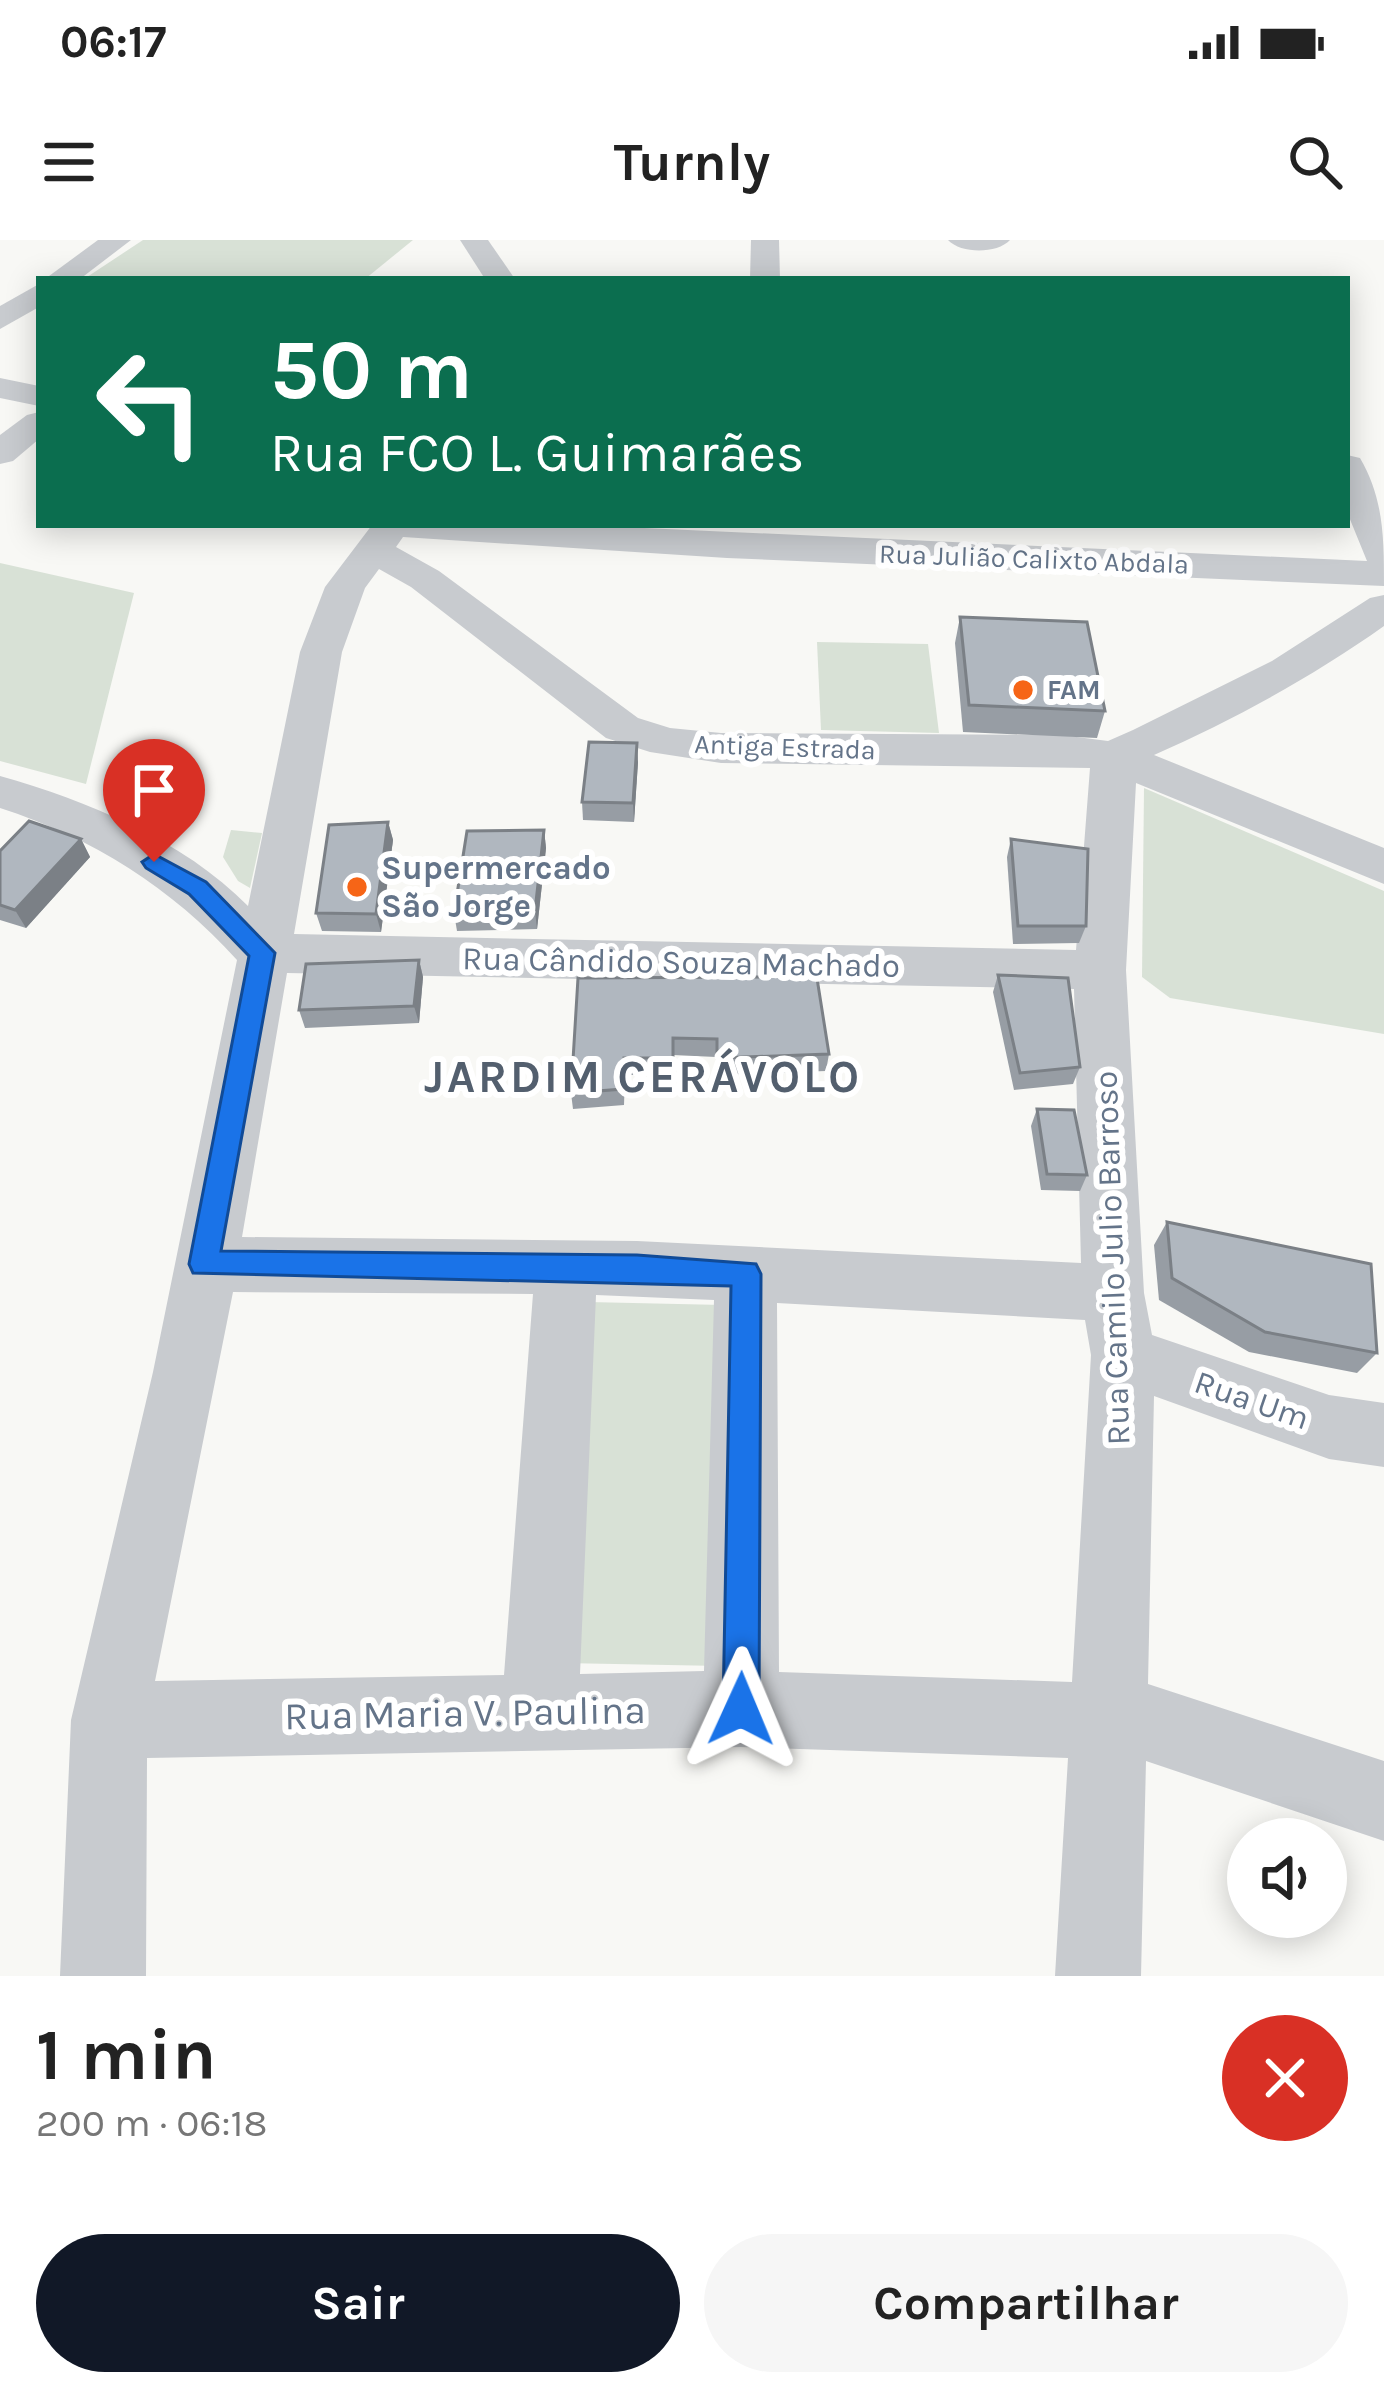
<!DOCTYPE html>
<html lang="pt">
<meta charset="utf-8">
<style>
:root{--surface:#fff;--page:#f6f6f6;--text:#222;--muted:#767676;--accent:#111827}
body{margin:0;font-family:Karla,sans-serif;background:var(--page);color:var(--text);height:100vh;display:flex;flex-direction:column;font-size:45px;white-space:nowrap}
*{box-sizing:border-box;margin:0}
p{font-size:39px;color:var(--muted)}
.icon{flex:none;width:66px;height:66px;fill:none;stroke:currentColor;stroke-width:2;stroke-linecap:round;stroke-linejoin:round}
.map{position:relative;height:1736px;overflow:hidden}
.details{display:flex;flex-direction:column;background:var(--surface);flex:1}
.details>*{flex:none}
.hud{position:absolute;left:36px;top:36px;width:1314px;height:252px;border-radius:0px;box-shadow:0 6px 30px #0003;background:#0b6e4f;color:#fff;overflow:hidden}
.fabs{position:absolute;left:1227px;top:1578px;display:grid;gap:24px}
.fabs a{display:grid;place-items:center;width:120px;height:120px;border-radius:50%;background:var(--surface);box-shadow:0 6px 30px #0003;font-size:60px}
.pin{position:absolute;display:grid;place-items:center;width:102px;height:102px;color:#fff;margin:-123px -51px;border-radius:50% 50% 50% 0;rotate:-45deg;box-shadow:0 0 12px #0007}
.pin .icon{rotate:45deg}
.me{position:absolute;width:132px;margin:-66px;rotate:1deg;stroke-linejoin:round;filter:drop-shadow(0 0 9px #0008)}
.turn{display:flex;align-items:center;gap:42px;height:252px;padding:0 36px;font-size:54px}
.turn .icon{width:156px;height:156px;stroke-width:2.5}
.turn b{display:block;font-size:84px;line-height:102px}
.round{display:grid;place-items:center;flex:none;width:126px;height:126px;border-radius:63px;background:var(--page)}
.head{display:flex;align-items:center;justify-content:space-between;height:204px;padding:0 36px}
h1{font-size:72px;font-weight:700;line-height:90px}
.button{display:flex;gap:24px;margin-top:auto;padding:24px 36px}
.button a{flex:1;height:138px;border-radius:72px;background:var(--accent);color:#fff;font-size:48px;font-weight:700;line-height:138px;text-align:center}
.button a+a{background:var(--page);color:var(--text)}
.status{display:flex;justify-content:space-between;align-items:center;height:84px;padding:0 60px;background:var(--surface);direction:ltr}
.status svg{height:33px;fill:currentColor}
header{display:flex;justify-content:space-between;align-items:center;height:156px;padding:0 36px;background:var(--surface);font-size:54px;font-weight:700}
.map>svg:first-child{display:block}
.green{fill:#d8e1d6}
.lines{fill:none;stroke-linecap:round;stroke-linejoin:round}
.minor{fill:#c8cbcf;fill-rule:evenodd}
.wall{fill:#979da4}
.shaded-wall{fill:#7b8086}
.building{fill:#b0b7bf;stroke:#7b8086;stroke-width:3}
.route{fill:#1a73e8;stroke:#114b97;stroke-width:3}
.poi-dot{fill:#f66517;stroke:#fff;stroke-width:4.5}
.labels{text-anchor:middle;dominant-baseline:central;stroke-width:12;stroke-linejoin:round;paint-order:stroke}
.far-street-label{font-size:27px;fill:#647489;stroke:#fff}
.far-poi-label{font-size:27px;font-weight:bold;fill:#647489;stroke:#fff;text-anchor:start}
.poi-label{font-size:33px;font-weight:bold;fill:#647489;stroke:#fff;text-anchor:start}
.street-label{font-size:33px;fill:#647489;stroke:#fff}
.near-street-label{font-size:39px;fill:#647489;stroke:#fff}
.district-label{font-size:45px;font-weight:bold;letter-spacing:3px;fill:#535f6e;stroke:#fff}
</style>
<div class="status"><b>06:17</b><svg viewBox="0 0 49 12"><path d="M0 12V9h3v3zM5 12V6h3v6zM10 12V3h3v9zM15 12V0h3v12zM26 1h20v11H26zM47 4h2v5h-2z"/></svg></div>
<header><svg class="icon" aria-label="menu" viewBox="0 0 24 24"><path d="M4 6h16M4 12h16M4 18h16"/></svg>Turnly<svg class="icon" aria-label="search" viewBox="0 0 24 24"><circle cx="10" cy="10" r="6"/><path d="M15 15l6 6"/></svg></header>
<div class="map">
<svg width="1384" height="1736" viewBox="0 0 1384 1736">
<rect width="100%" height="100%" fill="#f8f8f5"/>
<g class="green">
<path d="M143,0h270l-48,39h-281z"/>
<path d="M0,323l134,30 -48,191 -86,-23z"/>
<path d="M817,402l111,2 11,89 -118,-3z"/>
<path d="M1144,548l240,103v143l-214,-36 -28,-21z"/>
<path d="M231,590l31,3 -12,55 -12,-7 -15,-24z"/>
<path d="M588,1062l135,3 -2,361 -159,-3z"/>
</g>
<g class="lines">
<g class="minor">
<path d="M98,0h33l-51,39h-35z"/>
<path d="M460,0h28l27,39h-30z"/>
<path d="M751,0h28l1,39h-30z"/>
<path d="M948,0h62c-13,14 -49,14 -62,0z"/>
<path d="M39,44v23l-39,22v-23z"/>
<path d="M0,138l39,8v20l-39,-8z"/>
<path d="M39,172v27l-26,22 -13,3v-29l27,-20z"/>
<path d="M1347,215l13,3c24,41 24,81 24,128l-657,-28 -324,-21 -7,10 43,24 199,147 32,10 51,5 340,2 47,6 25,-11 139,-69 98,-63 14,-3v31c-72,51 -150,94 -230,129l230,93v36l-248,-101 -10,187 18,323 8,42 177,60 55,8v64l-55,-8 -175,-63 -6,288 236,77v80l-238,-80 -5,215h-86l13,-218 -327,-11 -594,11 -1,218h-86l11,-256 82,-348 84,-412c-65,-72 -144,-122 -237,-152v-32c88,25 183,64 248,130l52,-254 25,-65 47,-62h207l788,36 -20,-49zM379,329l32,18 195,151 44,14 71,11 369,5 -14,182 -782,-16 48,-282 23,-64zM287,733l787,16 7,274 -444,-22 -395,-4zM233,1052l300,2 -29,381 -349,6zM596,1055l118,5 -10,371 -124,3zM777,1063l308,17 6,35 -19,327 -293,-10z"/>
</g>
</g>
<g class="wall">
<path d="M960,377l145,94 -8,27 -134,-6 -8,-89z"/>
<path d="M638,522l-4,60 -51,-2 -1,-18z"/>
<path d="M388,582l5,18 -12,92 -59,-1 -6,-18z"/>
<path d="M544,590l2,18 -9,81 -80,2 -3,-18z"/>
<path d="M81,599l9,18 -64,71 -26,-8v-69z"/>
<path d="M1011,599l75,87 -7,17 -66,1 -6,-87z"/>
<path d="M419,720l4,17 -4,46 -114,5 -6,-18z"/>
<path d="M998,735l82,92 -7,17 -59,6 -21,-98z"/>
<path d="M578,738l251,76 -3,17 -109,4 -1,-18 -43,-2v20h-48l-1,30 -51,4 -2,-16z"/>
<path d="M1037,869l50,66 -7,16 -39,-1 -10,-64z"/>
<path d="M1167,982l210,131 -20,20 -108,-21 -90,-52 -5,-55z"/>
</g>
<g class="shaded-wall">
<path d="M637,503l1,19 -4,60 -1,-19z"/>
<path d="M388,582l5,18 -12,92 -5,-18z"/>
<path d="M544,590l2,18 -9,81 -2,-18z"/>
<path d="M81,599l9,18 -64,71 -11,-18z"/>
<path d="M419,720l4,17 -4,46 -5,-17z"/>
</g>
<g class="building">
<path d="M960,377l127,5 18,89 -136,-6z"/>
<path d="M589,502l48,1 -4,60 -51,-1z"/>
<path d="M29,581l52,18 -66,71 -15,-5v-54z"/>
<path d="M388,582l-12,92 -60,-1 13,-88z"/>
<path d="M544,590l-9,81 -81,2 13,-82z"/>
<path d="M1011,599l77,10 -2,77h-68z"/>
<path d="M419,720l-5,46 -115,4 7,-46z"/>
<path d="M816,732l13,82 -112,4v-19l-44,-1v20h-49l-1,31 -52,4 7,-115 192,-1v-4z"/>
<path d="M998,735l70,3 12,89 -60,6z"/>
<path d="M1037,869l37,1 13,65 -40,-1z"/>
<path d="M1167,982l204,42 6,89 -112,-21 -93,-54z"/>
</g>
<path class="route" d="M154,614l52,28 69,71 -54,298 416,4 119,9 5,10 -2,435 -5,13 -13,5 -13,-5 -5,-13 8,-423 -538,-13 -4,-9 60,-308 -60,-62 -43,-26 -4,-6z"/>
<g class="poi-dot">
<circle cx="1023" cy="450" r="12"/>
<circle cx="357" cy="647" r="12"/>
</g>
<g class="labels">
<g class="far-street-label">
<text transform="translate(1034 319) rotate(2)">Rua Julião Calixto Abdala</text>
<text transform="translate(785 507) rotate(2)">Antiga Estrada</text>
</g>
<g class="far-poi-label">
<text x="1047" y="450">FAM</text>
</g>
<g class="poi-label">
<text x="381" y="628">Supermercado<tspan x="381" dy="38">São Jorge</tspan></text>
</g>
<g class="street-label">
<text transform="translate(681 722) rotate(1)">Rua Cândido Souza Machado</text>
<text transform="translate(1112 1018) rotate(-92)">Rua Camilo Julio Barroso</text>
<text transform="translate(1252 1160) rotate(19)">Rua Um</text>
</g>
<g class="near-street-label">
<text transform="translate(465 1473) rotate(-1)">Rua Maria V. Paulina</text>
</g>
<g class="district-label">
<text x="643" y="837">JARDIM CERÁVOLO</text>
</g>
</g>
</svg>
<div class="fabs">
<a><svg class="icon" aria-label="sound" viewBox="0 0 24 24"><path d="M4 9h4l5-4v14l-5-4H4zM17 9q2 3 0 6"/></svg></a>
</div>
<div class="pin" style="left:154px;top:622px;background:#d93025"><svg class="icon" aria-label="arrive" viewBox="0 0 24 24"><path d="M6 21V4h12l-3 4 3 4H6"/></svg></div>
<svg class="me" style="left:741px;top:1469px" viewBox="-20 -20 40 40"><path d="M0-17L14 15 0 8-14 15z" fill="#1a73e8" stroke="#fff" stroke-width="4"/></svg>
<div class="hud">
<div class="turn"><svg class="icon" aria-label="left" viewBox="0 0 24 24"><path d="M17 20v-9H6M10 6l-5 5 5 5"/></svg><div><b>50 m</b>Rua FCO L. Guimarães</div></div>
</div>
</div>
<section class="details">
<div class="head"><div><h1>1 min</h1><p>200 m · 06:18</p></div><a class="round" style="background:#d93025;color:#fff"><svg class="icon" aria-label="close" viewBox="0 0 24 24"><path d="M6 6l12 12M18 6L6 18"/></svg></a></div>
<div class="button"><a>Sair</a><a>Compartilhar</a></div>
</section>
